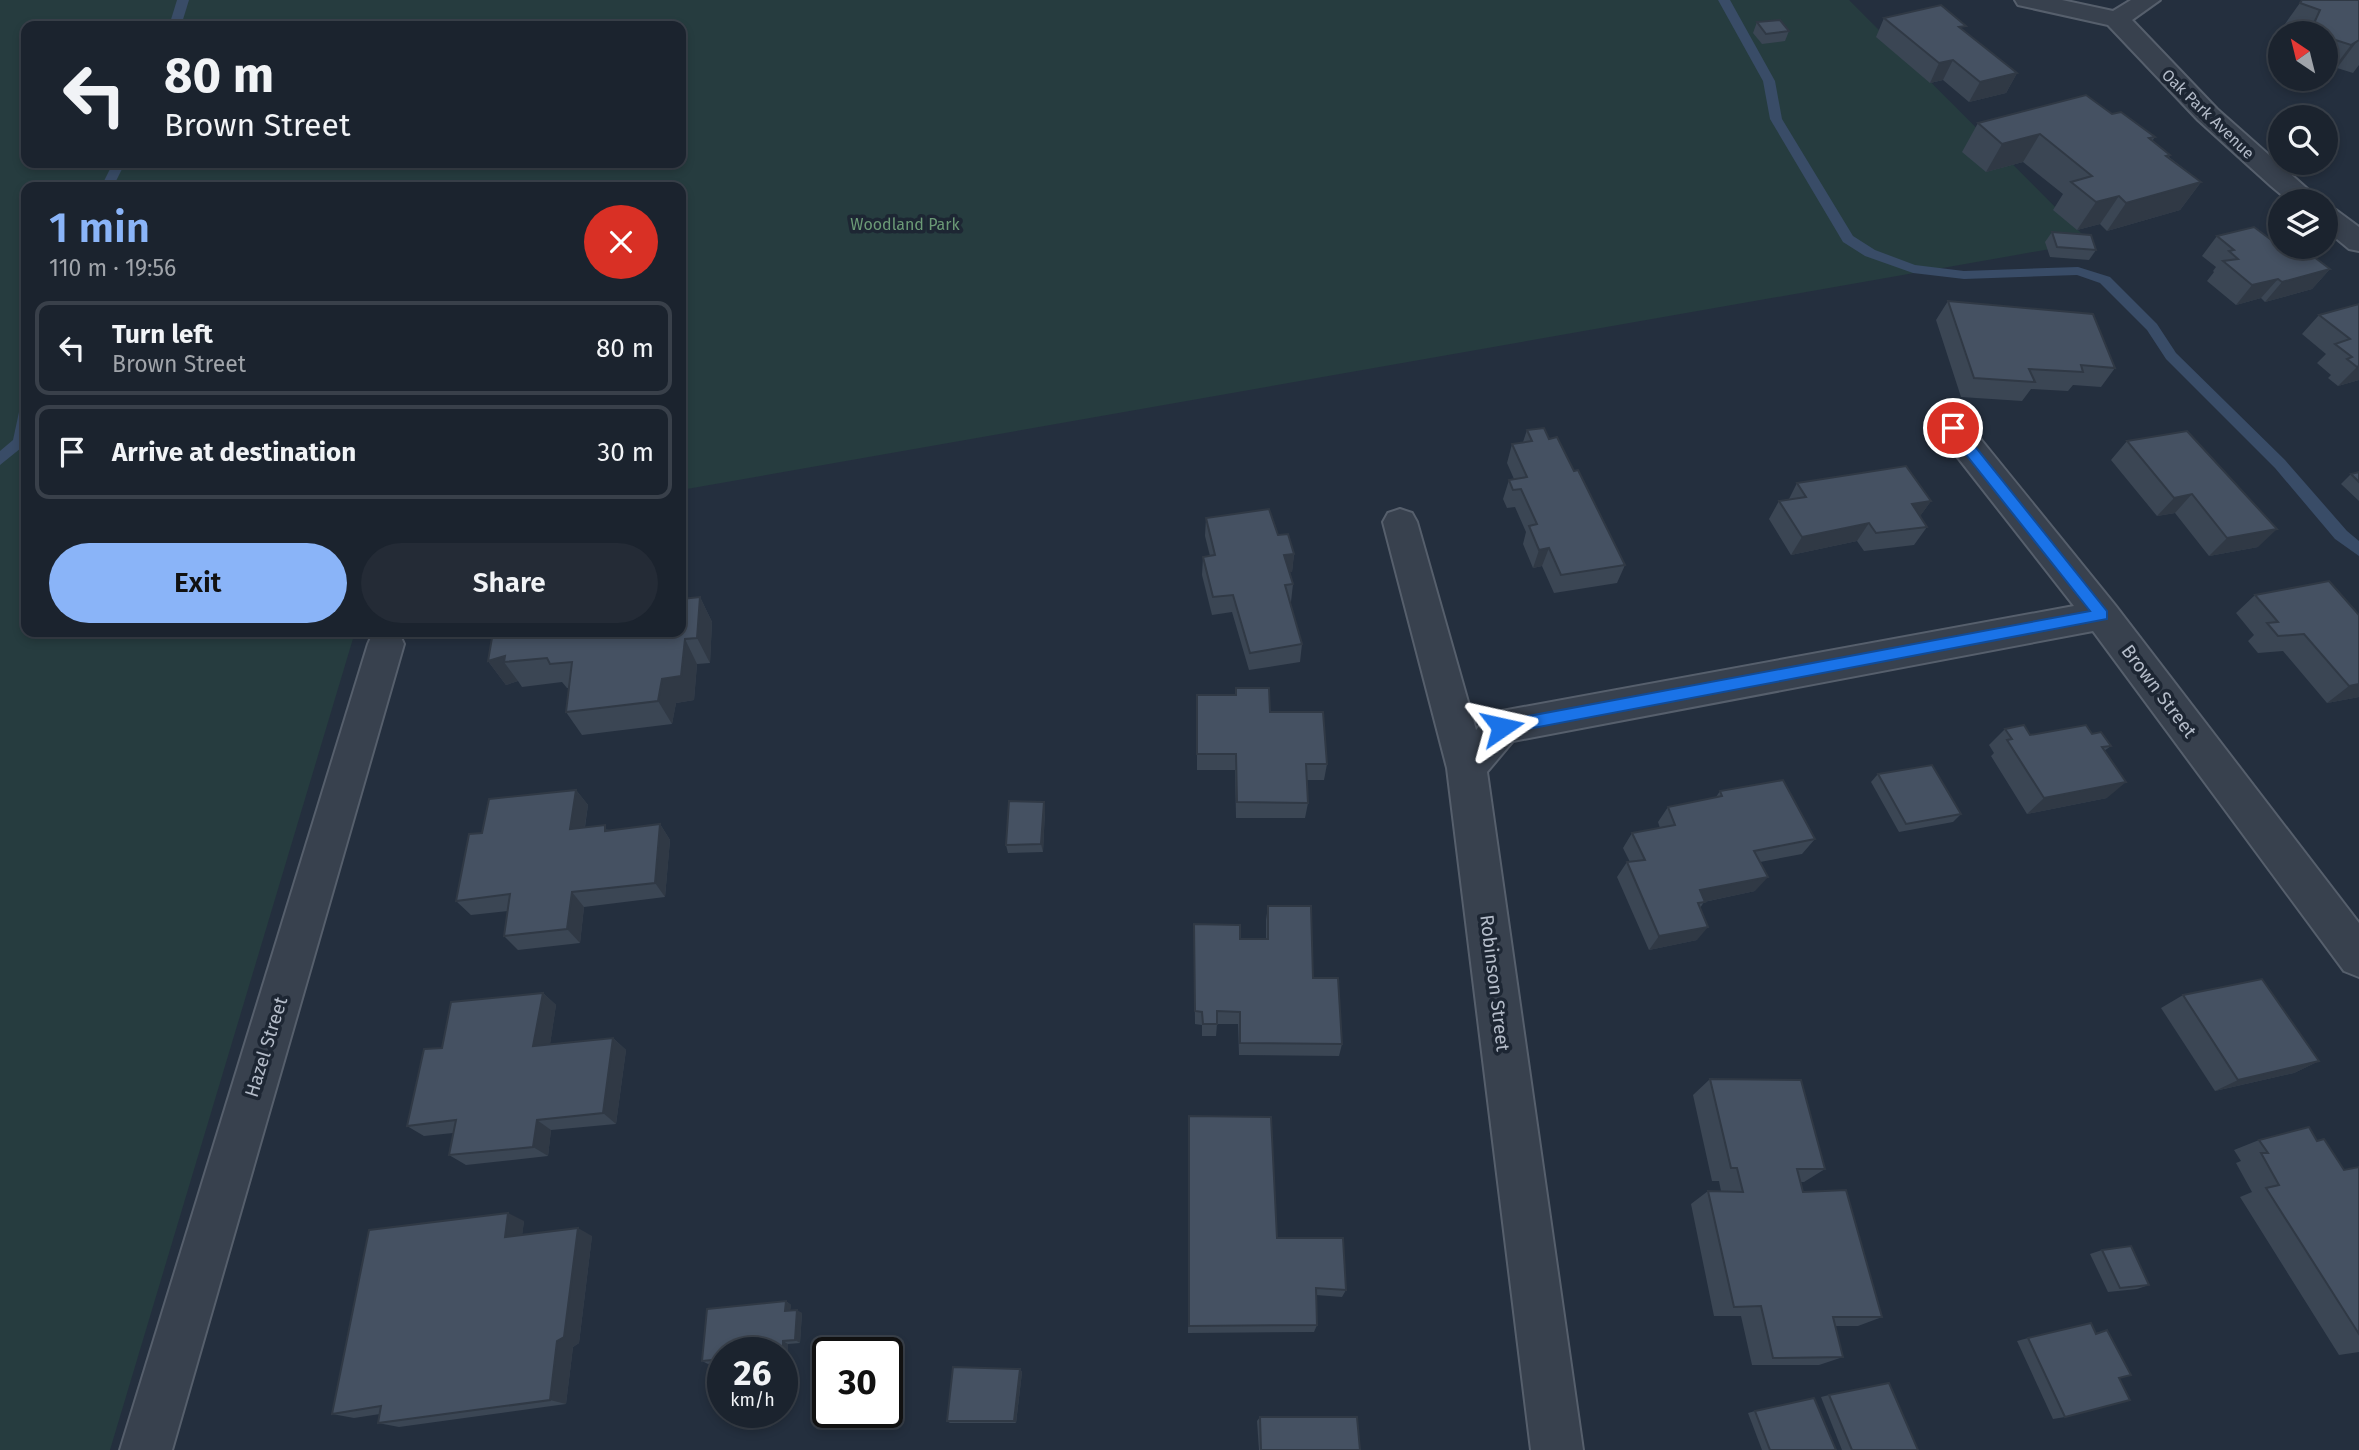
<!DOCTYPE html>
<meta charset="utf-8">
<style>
:root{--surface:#1b232e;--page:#242b36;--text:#f1f3f6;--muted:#a0a4aa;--line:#39404a;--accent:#8ab4f8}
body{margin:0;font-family:"Fira Sans",sans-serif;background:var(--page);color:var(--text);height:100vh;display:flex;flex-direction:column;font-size:26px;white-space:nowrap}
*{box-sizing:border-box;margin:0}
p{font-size:23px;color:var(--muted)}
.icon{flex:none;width:38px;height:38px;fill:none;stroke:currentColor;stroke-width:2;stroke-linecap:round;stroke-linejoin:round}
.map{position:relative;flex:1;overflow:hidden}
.sheet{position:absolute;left:21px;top:182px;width:665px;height:455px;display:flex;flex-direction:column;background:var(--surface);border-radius:14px;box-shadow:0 4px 10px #0003,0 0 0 2px var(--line)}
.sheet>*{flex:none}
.guide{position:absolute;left:21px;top:21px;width:665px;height:147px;border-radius:14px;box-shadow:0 4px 10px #0003,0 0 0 2px var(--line);background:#1b232e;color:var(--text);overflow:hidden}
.needle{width:46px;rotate:325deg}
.tools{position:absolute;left:2268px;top:21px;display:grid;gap:14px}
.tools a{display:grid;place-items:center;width:70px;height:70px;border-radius:50%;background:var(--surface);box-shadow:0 4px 10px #0003,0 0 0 2px var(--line);font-size:35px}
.speed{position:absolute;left:707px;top:1337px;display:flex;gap:14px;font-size:35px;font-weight:700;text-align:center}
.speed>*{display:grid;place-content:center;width:91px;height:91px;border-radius:50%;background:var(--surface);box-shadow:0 4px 10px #0003,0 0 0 2px var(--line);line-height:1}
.speed small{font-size:18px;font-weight:400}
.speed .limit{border:4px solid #111;border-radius:10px;background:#fff;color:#111}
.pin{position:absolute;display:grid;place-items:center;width:60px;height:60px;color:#fff;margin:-30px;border:4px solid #fff;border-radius:50%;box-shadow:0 2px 7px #0007}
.me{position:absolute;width:77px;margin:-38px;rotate:79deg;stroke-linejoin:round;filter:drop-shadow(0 0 5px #0008)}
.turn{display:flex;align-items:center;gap:24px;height:147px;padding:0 28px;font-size:32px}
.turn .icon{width:91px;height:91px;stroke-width:2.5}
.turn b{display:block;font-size:49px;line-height:60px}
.round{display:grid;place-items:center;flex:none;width:74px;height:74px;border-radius:37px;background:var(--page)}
.overview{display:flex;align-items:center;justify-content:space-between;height:119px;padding:0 28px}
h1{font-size:42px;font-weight:600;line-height:52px;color:var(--accent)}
.action{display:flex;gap:14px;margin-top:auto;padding:14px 28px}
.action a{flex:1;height:80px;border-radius:42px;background:var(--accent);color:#111;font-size:28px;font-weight:600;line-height:80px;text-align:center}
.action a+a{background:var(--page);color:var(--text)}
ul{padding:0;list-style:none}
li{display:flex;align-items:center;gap:21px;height:94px;margin:0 14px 10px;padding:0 14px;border:4px solid var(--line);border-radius:14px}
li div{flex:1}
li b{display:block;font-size:26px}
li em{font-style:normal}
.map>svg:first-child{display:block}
.green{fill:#263c3f;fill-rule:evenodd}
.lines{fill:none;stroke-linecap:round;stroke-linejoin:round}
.stream{fill:#394c67;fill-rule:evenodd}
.minor-casing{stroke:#565f6c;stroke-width:4}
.minor{fill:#38414e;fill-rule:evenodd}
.wall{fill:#3b4654}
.shaded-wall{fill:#303945}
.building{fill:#455162;stroke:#303945;stroke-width:2}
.route{fill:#1a73e8;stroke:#114b97;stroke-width:2}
.labels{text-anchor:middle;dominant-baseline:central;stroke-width:7;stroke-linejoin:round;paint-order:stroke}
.far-street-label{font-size:16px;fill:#b4bcc9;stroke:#1d2633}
.far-park-label{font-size:16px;fill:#6b9a76;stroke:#1d2633}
.street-label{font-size:19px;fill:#b4bcc9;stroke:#1d2633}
</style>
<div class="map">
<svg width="2359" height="1450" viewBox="0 0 2359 1450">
<rect width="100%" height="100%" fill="#242f3e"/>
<path class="green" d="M0,0h1849l241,242 -1409,248v-303h-655v445h329l-245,818h-110zM26,26h655v137h-655z"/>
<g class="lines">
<g class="stream">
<path d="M177,0h12l-8,26h-12z"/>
<path d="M1718,0h12l45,81 7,38 71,117 22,14 40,15 49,6 114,-4 32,10 47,47 19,29 109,107 62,71 12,10v15l-24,-17 -60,-71 -109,-109 -19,-29 -47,-47 -23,-8 -113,4 -51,-6 -48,-17 -22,-14 -73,-123 -7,-38z"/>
<path d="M113,163h12l-12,24h-12z"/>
<path d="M26,407v37l-26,21v-14l13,-11 6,-28z"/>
</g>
<g class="minor-casing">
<g id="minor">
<path d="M2015,0h47l51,11 18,-11h29l-28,20 85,89 104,92h-32l-18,-15 -73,-66 -90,-95 -90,-20z"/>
<path d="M2326,207l10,3 23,17v24l-10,-2 -23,-19z"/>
<path d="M1953,416l12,4 150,185 244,318v54l-15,-6 -251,-340 -580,110 -26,31 96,678h-52l-84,-682 -64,-246 5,-9 12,-4 12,4 5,9 59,208 12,-14 14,-5 572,-105 -133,-170 -4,-8 4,-8z"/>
<path d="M378,632l21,1 5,11 -232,806h-52l248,-806 5,-11z"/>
</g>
</g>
<use href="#minor" class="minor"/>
</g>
<g class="wall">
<path d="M2302,0h57v65l-6,8 -16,-5 -7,5 -4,-1v-39h-41l-5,-2z"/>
<path d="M1884,18l80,13 53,42 -11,20 -37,9 -26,-22 -13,3 -54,-46z"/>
<path d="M1757,22l32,9 -4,10 -23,3 -9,-11z"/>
<path d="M2112,114l43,23 -3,4 18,14 -1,2 32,25 -21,28 -73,21 -7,-7 -23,6 -24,-20 10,-16 -40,-32 -37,10 -24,-20 16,-29z"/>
<path d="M2052,232l44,18 -7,10 -39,-3 -5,-15z"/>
<path d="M2217,236l53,3 60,30 -18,20 -47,13 -4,-4 -25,7 -29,-24 7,-9 -1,-1 3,-4 -14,-11z"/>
<path d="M1948,301l167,67 -14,19 -28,-2 -5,6 -37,-2 -9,12 -61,-4 -25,-77z"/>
<path d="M2359,304v76l-21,6 -10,-8 3,-3 -14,-12 9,-9 -24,-20 17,-19z"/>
<path d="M1527,430l22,9 25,32 51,94 -8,18 -63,10 -12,-27 -9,2 -10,-24 3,-12 -11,-25 -8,1 -4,-9 6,-19 5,-1 -7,-16 5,-19 11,-2z"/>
<path d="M2127,441l131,106 -49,9 -34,-43 -18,3 -46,-56z"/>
<path d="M2359,472v29l-18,-17 10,-10z"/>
<path d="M1797,483l134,18 -11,15 7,11 -13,18 -50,6 -7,-10 -66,14 -22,-36 10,-18 10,-2z"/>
<path d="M1206,518l72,17 16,19 -2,18h-2l3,12 -2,18h-1l12,42 -2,18 -51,8 -17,-58 -20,3 -10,-40 1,-18 7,-1 -5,-20z"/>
<path d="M2255,595l104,20v82l-32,6 -44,-52 -25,2 -10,-12 6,-6 -18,-22z"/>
<path d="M700,597l12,25 -2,41 -13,1 -3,36 -18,3 -4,21 -90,11 -16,-23 3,-24h-2l-5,-6 -40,5 -4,-6 -12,4 -18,-24z"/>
<path d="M1197,695l73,17 57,52 -3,16h-17l1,23 -3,15h-69l-1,-48h-38z"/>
<path d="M2005,729l25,6 62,-1 19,12 -7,5 3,47 -80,16 -36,-58 3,-3 -5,-8z"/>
<path d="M1878,774l83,40 -8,8 -54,10 -28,-50z"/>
<path d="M576,790l12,15 -3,22 25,3 50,-6 10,16 -5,57 -81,10 -4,36 -62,7 -14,-14 4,-25 -37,4 -15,-14 26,-68z"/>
<path d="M1720,791l95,48 -13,15 -42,8 -5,29 -51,11 -4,6 -3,32 -48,10 -32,-73 10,-15h3l-7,-14 9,-15 28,-5 -2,-6 10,-15 48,-10z"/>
<path d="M1044,802l1,8 -2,42 -35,1 -2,-8z"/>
<path d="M1268,906l45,72 29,66 -3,12 -100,-1 -1,-31h-21l-1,12h-14v-11l-7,-1 -1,-86 72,1v-19z"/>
<path d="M543,993l13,12 -6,39 63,-6 13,12 -10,74 -65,6 -3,26 -82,9 -17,-10 4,-22 -29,3 -17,-10 35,-78z"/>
<path d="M2183,995l136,66 -25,12 -79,18 -54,-83z"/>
<path d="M1710,1079l115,90 -21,13h-3l2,10 79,125 -24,9h-23l8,31 -24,8h-67l-11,-49h-27l-23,-112 17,-13h13l-2,-10h-7l-19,-86z"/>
<path d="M1189,1116l88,122 69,52 -4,7 -26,-2 1,30 -3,7 -126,1z"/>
<path d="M2259,1140l58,1 27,29 15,-3v185l-20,3 -99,-158 12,-5 -16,-29 5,-2 -7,-11z"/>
<path d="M524,1221l-2,14 70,1 -13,107 -6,4 -7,57 -167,23 -21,-4 2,-9 -26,4 -22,-4z"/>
<path d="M2102,1250l47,35 -12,4 -29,3 -18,-38z"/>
<path d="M786,1301l5,4 -1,5 12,3 -2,30 -12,1v12h-6v-3h-59v9l-15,2 -6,-3z"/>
<path d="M2107,1330l12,48 -54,39 -12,2 -36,-78 11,-3 68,-5z"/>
<path d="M1020,1369l2,3 -6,51h-66l-3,-2z"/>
<path d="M1829,1395l89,55h-76l-21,-53z"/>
<path d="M1755,1411l81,39h-74l-14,-37z"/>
<path d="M1260,1417l100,33h-101l-2,-29z"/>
</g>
<g class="shaded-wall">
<path d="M2358,40l-21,28 -7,5 21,-28z"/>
<path d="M1953,60l-10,20 -13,3 9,-20z"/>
<path d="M2017,73l-11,20 -37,9 11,-20z"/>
<path d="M2040,134l-17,28 -37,10 16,-28z"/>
<path d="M2201,182l-21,28 -73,21 19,-28z"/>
<path d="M2119,196l-19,28 -23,6 19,-28z"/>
<path d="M2330,269l-18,20 -47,13 17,-20z"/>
<path d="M2278,279l-17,19 -25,7 16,-20z"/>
<path d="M2359,366v14l-21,6 19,-19z"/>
<path d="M2192,494l-17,19 -18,3 17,-18z"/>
<path d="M1931,501l-13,18 -6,-15z"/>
<path d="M1869,523l-12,18 -66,14 11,-18z"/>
<path d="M2277,529l-19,18 -49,9 18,-18z"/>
<path d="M1549,548l-7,18 -9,2 6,-18z"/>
<path d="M1294,554l-2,18 -10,1 2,-18z"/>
<path d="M700,597l12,25 -2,41 -13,-25z"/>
<path d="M685,639l12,25 -3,36 -18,3 -4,21 -14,-23 4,-22z"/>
<path d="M505,656l-1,6 14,19 -12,4 -18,-24z"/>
<path d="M2359,684v13l-32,6 22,-17z"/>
<path d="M2126,782l-19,16 -80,16 17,-16z"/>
<path d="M576,790l12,15 -6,39 -12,-15z"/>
<path d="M1044,802l1,8 -2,42 -2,-8z"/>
<path d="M660,824l10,16 -5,57 -10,-14z"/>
<path d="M1768,877l-13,14 -66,14 11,-15z"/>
<path d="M572,892l12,15 -4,36 -13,-14z"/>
<path d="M1708,927l-11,13 -48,10 10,-14z"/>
<path d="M543,993l13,12 -8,53 -15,-12z"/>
<path d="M613,1038l13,12 -10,74 -13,-11z"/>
<path d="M2319,1061l-25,12 -79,18 23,-11z"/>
<path d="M537,1120l14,10 -3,26 -15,-9z"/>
<path d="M508,1213l16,8 -3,24 -16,-8z"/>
<path d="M578,1228l14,8 -13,107 -6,4 -7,57 -16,-4 7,-59z"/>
<path d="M786,1301l5,4 -1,9 -5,-3z"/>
<path d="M797,1310l5,3 -2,30 -5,-3z"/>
<path d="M783,1341l5,3v12l-5,-3z"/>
<path d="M1020,1369l2,3 -6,51 -2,-2z"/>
</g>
<g class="building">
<path d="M2302,0h57v40l-8,5 -25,-8v-4h-12l-4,-1 10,-22 -20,-7z"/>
<path d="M1941,5l25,21 -7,1 58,46 -37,9 -27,-22 -14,3 -55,-45z"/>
<path d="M1780,20l9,11 -23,3 -9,-12z"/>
<path d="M2086,95l26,19 9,-2 34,25 -6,1 21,17 -4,1 35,26 -75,21 -7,-7 -23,6 -25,-20 21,-6 -52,-42 -38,10 -24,-21z"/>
<path d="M2254,227l16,12 10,-3v11h21l29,22 -48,13 -4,-3 -26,6 -29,-24 15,-2 -9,-8 5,-1 -17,-14z"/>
<path d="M2052,232l39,3 5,15 -39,-3z"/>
<path d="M1948,301l145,13 22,54 -34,-3 2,7 -54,-3 6,13 -61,-4z"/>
<path d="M2359,304v62l-2,1 -10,-8 5,-2 -17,-13 15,-5 -31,-24z"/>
<path d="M1544,428l5,11 8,-2 17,34 4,-1 47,95 -64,10 -12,-27 -10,2 -10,-24 8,-2 -16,-35 -8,1 -4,-10 18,-3 -15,-33 20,-3 -5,-11z"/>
<path d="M2187,431l90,98 -50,9 -35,-44 -18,4 -47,-57z"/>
<path d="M1906,466l25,35 -19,3 15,23 -51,6 -7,-10 -67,14 -23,-36 27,-4 -9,-14z"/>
<path d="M2359,472v10l-8,-8z"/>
<path d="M1269,509l9,26 10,-1 6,20 -10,1 9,29 -8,1 17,59 -52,9 -17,-58 -20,2 -10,-40 12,-2 -9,-37z"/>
<path d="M2329,581l30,34v69l-10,2 -45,-52 -26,2 -11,-13 11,-1 -23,-27z"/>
<path d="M700,597l-3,41 -12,1 -4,37 -19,3 -4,22 -92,11 6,-50 -22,2 -3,-6 -43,4 1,-6 -17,5 5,-29h188v-33z"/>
<path d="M1236,688h33l1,24h53l4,52h-21l2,39 -71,-1 -1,-48h-39v-59h39z"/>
<path d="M2024,725l6,10 56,-10 6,9 9,-2 10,14 -9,1 24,35 -82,16 -37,-58 5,-1 -7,-10z"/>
<path d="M1932,765l29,49 -55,10 -28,-50z"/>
<path d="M1783,780l32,59 -61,12 14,26 -68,13 5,12 -7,1 10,24 -49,9 -32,-74 18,-2 -13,-27 43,-8 -7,-18 54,-11 -2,-5z"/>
<path d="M576,790l-6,39 35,-4v6l55,-7 -5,59 -83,9 -5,37 -63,7 6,-42 -54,7 13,-67 13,-1 7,-34z"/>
<path d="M1009,801l35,1 -3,42 -35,1z"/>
<path d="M1268,906h43l2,72h25l4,66 -102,-1v-31l-23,-1v13h-14l-1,-12 -7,-1 -1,-87 46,1v14h28z"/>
<path d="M2262,979l57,82 -81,19 -55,-85z"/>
<path d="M543,993l-10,53 80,-8 -10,75 -66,7 -4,27 -84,8 7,-35 -49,6 17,-77 18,-1 9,-46z"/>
<path d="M1710,1079l91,1 24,89h-28l6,23 43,-2 36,127h-49l10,40 -70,1 -12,-52 -27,1 -26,-116 35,1 -6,-24h-6z"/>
<path d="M1189,1116l82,1 6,121h66l3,52 -30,-2 1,37 -128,1z"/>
<path d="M2309,1127l8,14 7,-2 20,31 15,-3v167l-93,-146 13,-3 -18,-32h7l-9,-13z"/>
<path d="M508,1213l-3,24 73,-9 -14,109 -7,4 -7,59 -172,23 3,-17 -49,8 37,-184z"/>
<path d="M2131,1246l18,39 -29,3 -18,-38z"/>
<path d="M786,1301l-1,10 12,-1 -2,30 -12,1v12h-60v6l-21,2 5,-52z"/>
<path d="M2091,1323l5,11 11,-4 24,45 -12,3 11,22 -65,17 -37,-79z"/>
<path d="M953,1367l67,2 -6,52h-67z"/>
<path d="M1889,1383l29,67h-66l-23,-55z"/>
<path d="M1814,1398l22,52h-66l-15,-39z"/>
<path d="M1260,1417h97l3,33h-99z"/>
</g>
<path class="route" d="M1953,423l5,2 149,186v8l-605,115 -6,-2v-9l6,-2 588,-110 -142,-179v-7z"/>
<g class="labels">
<g class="far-street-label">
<text transform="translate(2208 114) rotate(44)">Oak Park Avenue</text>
</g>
<g class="far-park-label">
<text x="905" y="224">Woodland Park</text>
</g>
<g class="street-label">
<text transform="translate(2159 691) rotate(53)">Brown Street</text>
<text transform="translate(1495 983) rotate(83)">Robinson Street</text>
<text transform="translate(266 1047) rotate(-73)">Hazel Street</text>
</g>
</g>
</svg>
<div class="tools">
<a><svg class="needle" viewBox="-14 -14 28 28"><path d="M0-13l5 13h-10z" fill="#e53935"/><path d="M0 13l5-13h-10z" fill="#a0a4aa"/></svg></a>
<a><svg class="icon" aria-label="search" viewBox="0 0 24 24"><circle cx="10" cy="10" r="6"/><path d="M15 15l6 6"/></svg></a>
<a><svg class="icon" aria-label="layers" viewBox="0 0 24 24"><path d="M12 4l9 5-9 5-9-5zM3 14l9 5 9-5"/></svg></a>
</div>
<div class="speed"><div>26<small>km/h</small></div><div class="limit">30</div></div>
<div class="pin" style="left:1953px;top:428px;background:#d93025"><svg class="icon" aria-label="arrive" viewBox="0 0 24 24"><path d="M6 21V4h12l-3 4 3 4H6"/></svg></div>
<svg class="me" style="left:1502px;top:727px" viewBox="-20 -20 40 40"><path d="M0-17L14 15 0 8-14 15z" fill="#1a73e8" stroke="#fff" stroke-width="4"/></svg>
<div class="guide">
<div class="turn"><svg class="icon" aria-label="left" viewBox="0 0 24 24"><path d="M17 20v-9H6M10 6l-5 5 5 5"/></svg><div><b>80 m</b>Brown Street</div></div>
</div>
<section class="sheet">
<div class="overview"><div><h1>1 min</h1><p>110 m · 19:56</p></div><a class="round" style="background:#d93025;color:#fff"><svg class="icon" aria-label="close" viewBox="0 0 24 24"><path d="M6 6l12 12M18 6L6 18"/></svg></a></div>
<ul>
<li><svg class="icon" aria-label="left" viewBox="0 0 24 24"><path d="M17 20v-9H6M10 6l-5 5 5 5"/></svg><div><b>Turn left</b><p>Brown Street</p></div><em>80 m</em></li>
<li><svg class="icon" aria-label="arrive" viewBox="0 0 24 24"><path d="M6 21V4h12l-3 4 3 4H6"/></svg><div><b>Arrive at destination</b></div><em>30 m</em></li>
</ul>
<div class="action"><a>Exit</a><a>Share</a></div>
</section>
</div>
